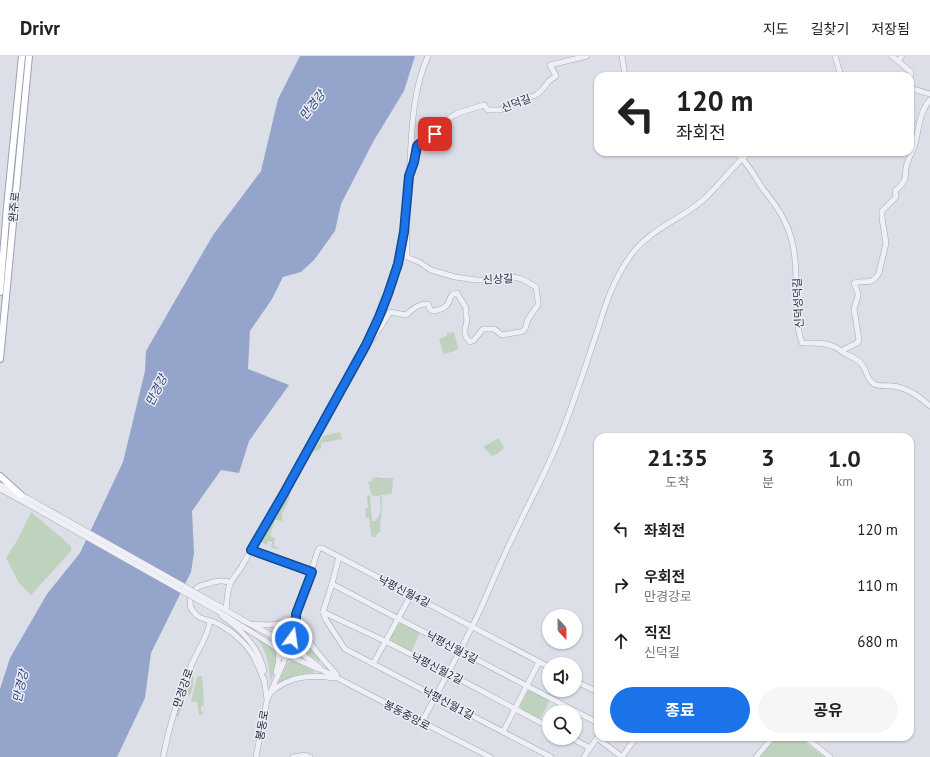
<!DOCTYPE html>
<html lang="ko">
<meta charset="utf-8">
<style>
:root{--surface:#fff;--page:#f6f6f6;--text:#202124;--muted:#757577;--line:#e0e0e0;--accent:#1a73e8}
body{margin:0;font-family:"PT Sans","Noto Sans KR",sans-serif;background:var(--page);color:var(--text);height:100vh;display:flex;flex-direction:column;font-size:15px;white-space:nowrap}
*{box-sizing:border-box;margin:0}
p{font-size:13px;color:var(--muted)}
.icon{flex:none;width:22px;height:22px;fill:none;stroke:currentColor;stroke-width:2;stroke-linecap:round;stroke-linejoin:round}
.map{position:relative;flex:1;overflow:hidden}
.sheet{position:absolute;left:594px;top:377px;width:320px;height:308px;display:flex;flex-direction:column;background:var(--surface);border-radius:12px;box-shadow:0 1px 3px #0004}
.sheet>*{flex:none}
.hud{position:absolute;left:594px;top:16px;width:320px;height:84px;border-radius:12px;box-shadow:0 1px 3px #0004;background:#fff;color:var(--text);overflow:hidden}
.needle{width:26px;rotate:158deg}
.buttons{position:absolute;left:542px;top:553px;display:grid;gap:8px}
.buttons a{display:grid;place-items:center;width:40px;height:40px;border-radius:50%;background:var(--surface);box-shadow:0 1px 3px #0004;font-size:20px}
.pin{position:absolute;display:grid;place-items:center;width:34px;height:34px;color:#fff;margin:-17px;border-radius:8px;box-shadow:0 2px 6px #0006}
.me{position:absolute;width:44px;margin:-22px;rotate:14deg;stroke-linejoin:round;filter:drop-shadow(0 0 3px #0008)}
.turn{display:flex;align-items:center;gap:14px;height:84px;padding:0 16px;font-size:18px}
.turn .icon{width:52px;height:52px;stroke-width:2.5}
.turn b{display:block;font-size:28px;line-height:34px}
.eta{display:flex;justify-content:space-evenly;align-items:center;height:68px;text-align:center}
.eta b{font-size:24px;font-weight:700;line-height:28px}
.button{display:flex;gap:8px;margin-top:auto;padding:8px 16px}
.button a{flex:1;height:46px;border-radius:24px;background:var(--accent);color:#fff;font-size:16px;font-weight:700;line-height:46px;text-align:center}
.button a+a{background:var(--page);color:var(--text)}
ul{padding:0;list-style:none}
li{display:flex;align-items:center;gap:12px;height:56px;padding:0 16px}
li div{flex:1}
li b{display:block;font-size:15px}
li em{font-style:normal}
header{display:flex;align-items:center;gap:24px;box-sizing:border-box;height:56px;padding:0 20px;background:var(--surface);border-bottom:1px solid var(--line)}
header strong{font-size:19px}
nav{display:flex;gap:22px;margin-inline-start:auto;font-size:14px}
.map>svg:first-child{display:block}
.green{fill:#bed2bd}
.water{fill:#94a4cb}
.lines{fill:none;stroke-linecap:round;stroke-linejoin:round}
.minor-casing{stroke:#a5a8b5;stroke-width:6}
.major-casing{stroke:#9ba0b4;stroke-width:8}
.minor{stroke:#eff0f6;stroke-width:5}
.major{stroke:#fff;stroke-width:6}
.minor-bridge-casing{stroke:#a5a8b5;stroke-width:6;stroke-linecap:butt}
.minor-bridge{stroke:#eff0f6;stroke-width:5}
.route-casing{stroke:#114b97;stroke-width:10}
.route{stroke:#1a73e8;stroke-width:7}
.labels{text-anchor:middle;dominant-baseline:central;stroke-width:3;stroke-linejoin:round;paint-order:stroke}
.street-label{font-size:11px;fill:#25293f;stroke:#eceef5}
.water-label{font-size:12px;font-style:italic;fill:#2c3f76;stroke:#eceef5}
</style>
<header>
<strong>Drivr</strong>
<nav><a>지도</a><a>길찾기</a><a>저장됨</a></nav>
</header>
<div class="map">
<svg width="930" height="701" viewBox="0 0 930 701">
<rect width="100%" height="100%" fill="#dcdfe8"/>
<g class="green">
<path d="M454,276l4,16 -3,3 -11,3c-3,-5 -3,-10 -5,-15l8,-3v-3z"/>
<path d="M340,376l2,7 -21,4v6l-8,3 10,-16z"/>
<path d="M499,382l5,10 -7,6 -5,2 -8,-8v-2c5,-3 10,-5 15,-8z"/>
<path d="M379,421l1,1h13l-1,15 -1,1 -15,2 -4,-1 -4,-13 4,-1v-3z"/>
<path d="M289,438h1c0,7 -4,10 -6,16 -2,3 -2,7 -2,11l-7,-1 -5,16 5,2 -1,8 5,2 -1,1 -6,-1 -1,-1 1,-5 -4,-1 -2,4 -5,-4 23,-42z"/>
<path d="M368,439l2,1 2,25h3c7,-6 6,-16 5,-25h2v11l-2,21 1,2 -6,7h-2l-2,-2 -2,-17h-3l-1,-9 3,-2 -1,-11z"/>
<path d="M31,456l40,34v5l-40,44 -12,-12 -13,-25 12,-19z"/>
<path d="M402,567l18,10 -9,19 -19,-10 -2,-4 8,-13z"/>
<path d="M297,571l9,15 14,18v2c-15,-8 -28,-16 -23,-35z"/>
<path d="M249,576c10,6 28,15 28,29 0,6 -4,15 -7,21 0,-13 -3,-31 -12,-42 -3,-3 -6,-6 -9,-8z"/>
<path d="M294,605l20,10v2l-11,1 -9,2 -16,7 9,-19 3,-2z"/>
<path d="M192,614c2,9 2,16 -2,25l-5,-1 -7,24 -2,-3 7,-26z"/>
<path d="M198,620h4l2,29 -3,1v5l2,1v2l-4,1 -2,-13h-6c2,-7 4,-21 7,-26z"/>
<path d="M530,634l20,10 -10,19 -19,-10 -1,-3 7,-14z"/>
<path d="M777,681h22l25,20h-64z"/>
</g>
<path class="water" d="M300,0h115l-11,35 -31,51 -32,62 -6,27 -21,29 -13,12 -18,5 -11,22 -22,32 -2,38 41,16 -40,56 -10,32 -18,-3 -29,41 2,42 -3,19 -40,81 -6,45 -28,59h-117v-68l10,-31 37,-64 33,-41 43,-91 22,-91 1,-20 67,-116 48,-64 17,-72z"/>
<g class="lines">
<g class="minor-casing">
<g id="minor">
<path d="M622,0l3,20"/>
<path d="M835,0l6,20"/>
<path d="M892,0l6,5"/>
<path d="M902,0l-4,5 13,11 -1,6"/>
<path d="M910,30l3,3 17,5"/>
<path d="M735,96c12,9 20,25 28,37 8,10 17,21 22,33 9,17 11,38 11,57 1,21 -1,44 6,64 11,0 23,-1 33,4 4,2 7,5 11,7 6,3 13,5 17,12 4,6 4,14 11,18 6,3 12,1 18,2 14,1 28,11 38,20"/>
<path d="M411,115l3,-9 2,-13 3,-5 14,-8 10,-13 5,-4 10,-6 26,-8 4,5h12l19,-9 17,-6 5,-4 8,-10 7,-5 -6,-11 37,-9"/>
<path d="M370,286l12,-17 8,-13 16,3c7,-6 13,-12 22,-11l2,5 2,2c5,0 13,-3 15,-6 5,-6 0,-9 10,-12l9,15v7l1,5 -2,9v5l1,3 4,5 4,-2 9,-11h11l8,6 18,-3 3,-1 2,-2 3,-10 10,-14v-4l-2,-14 -14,-8 -9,-2 -11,-1 -13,4h-13l-21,-3 -24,-7 -12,-8 -12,-5v-28"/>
<path d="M841,295l16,-8 2,-3 -5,-31 4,-13v-3l-4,-10c13,-4 16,4 25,-10l7,-30 -4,-25v-7l14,-14 -1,-6c4,-4 8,-7 10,-12 1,-6 0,-12 3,-18 2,-6 6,-11 7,-17 4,-15 4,-32 15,-44"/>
<path d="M0,429l29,14"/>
<path d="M0,433l26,14"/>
<path d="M251,494l61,21"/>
<path d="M231,527c-8,-4 -16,-2 -24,1 -3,1 -6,1 -9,3 -7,5 -11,17 -5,24 7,10 12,7 21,11 6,2 11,6 16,9 20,15 26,27 34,50"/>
<path d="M332,528l7,-27"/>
<path d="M219,550l29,17 33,17"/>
<path d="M216,554l53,33 7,5"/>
<path d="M226,554c1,-8 1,-18 4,-26 3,-7 9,-12 12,-18 13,-24 27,-47 41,-70 19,-34 37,-67 55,-101 17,-30 34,-59 46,-91 17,-42 22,-82 25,-127 3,-41 2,-83 19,-121"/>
<path d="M323,556l9,-28 266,139"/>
<path d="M323,556l3,8 19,29 206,108"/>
<path d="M323,556l62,29 63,32 101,54"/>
<path d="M222,560c19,13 37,31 42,55"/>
<path d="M296,565c11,20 25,37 41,54"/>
<path d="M253,568c16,2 25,1 40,-5"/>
<circle cx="286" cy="592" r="9"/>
<path d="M283,583l7,-12 4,-11 3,-2 21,-64 2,-2h2l227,119"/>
<path d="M292,585v-9l4,-12"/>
<path d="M295,590l11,11 14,11"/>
<path d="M289,600c12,5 23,11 35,15l98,51 68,35"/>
<path d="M373,608l38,-69"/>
<path d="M276,616l2,-8 1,-10"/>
<path d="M264,623l3,20"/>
<path d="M575,625l23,11"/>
<path d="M271,636c20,-17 40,-17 64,-14"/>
<path d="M422,666c16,-31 34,-63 50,-95 14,-28 25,-58 39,-86 16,-35 35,-68 49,-104 14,-34 25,-70 37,-105 8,-27 17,-54 34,-77 18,-25 49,-35 72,-55 17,-15 29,-34 47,-48"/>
<path d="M503,676l36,-70"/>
<path d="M598,681l-1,1 25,19"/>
<path d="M805,681l25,20"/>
<path d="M571,682l19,10 -6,9"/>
<path d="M590,692l7,-10"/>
<path d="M163,701c6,-31 16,-62 28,-91 6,-15 17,-29 19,-45"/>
<path d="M256,701l11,-57 19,-43"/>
<path d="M293,701l12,-2 5,2"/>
<path d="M622,701l14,-20"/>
<path d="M756,701l17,-20"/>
</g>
</g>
<g class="major-casing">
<g id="major">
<path d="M0,236l7,-85 15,-151"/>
<path d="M0,303l29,-303"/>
<path d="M0,420l21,19"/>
</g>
</g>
<use href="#minor" class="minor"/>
<use href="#major" class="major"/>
<g class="minor-bridge-casing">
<g id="minor-bridge">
<path d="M29,443l190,107"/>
<path d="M26,447l190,107"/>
</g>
</g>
<use href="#minor-bridge" class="minor-bridge"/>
</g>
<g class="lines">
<g class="route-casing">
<path id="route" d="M292,582c0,-8 5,-16 4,-24l16,-42 -61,-22 32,-55 83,-150 13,-28 9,-23 10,-30 6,-32 5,-56 5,-14 3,-16 2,-2 10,-5 6,-5"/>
</g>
<use href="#route" class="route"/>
</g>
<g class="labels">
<g class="street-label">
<text transform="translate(516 47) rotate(-21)">신덕길</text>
<text transform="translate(14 151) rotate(-85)">완주로</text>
<text transform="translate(498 223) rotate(-3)">신상길</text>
<text transform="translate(798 247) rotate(-93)">신덕성덕길</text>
<text transform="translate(404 535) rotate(27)">낙평신월4길</text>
<text transform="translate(452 591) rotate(28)">낙평신월3길</text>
<text transform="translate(437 612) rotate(27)">낙평신월2길</text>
<text transform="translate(183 632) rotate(-71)">만경강로</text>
<text transform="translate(448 647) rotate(28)">낙평신월1길</text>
<text transform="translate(407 659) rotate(28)">봉동중앙로</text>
<text transform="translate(262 669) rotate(-80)">봉동로</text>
</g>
<g class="water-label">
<text transform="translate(312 49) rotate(-52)">만경강</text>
<text transform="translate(156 334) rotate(-63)">만경강</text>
<text transform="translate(20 630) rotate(-77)">만경강</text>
</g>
</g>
</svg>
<div class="buttons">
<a><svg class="needle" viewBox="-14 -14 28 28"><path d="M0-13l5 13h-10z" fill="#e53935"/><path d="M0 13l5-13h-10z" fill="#757577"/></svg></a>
<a><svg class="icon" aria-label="sound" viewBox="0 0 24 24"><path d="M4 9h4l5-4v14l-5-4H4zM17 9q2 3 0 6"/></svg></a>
<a><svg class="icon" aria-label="search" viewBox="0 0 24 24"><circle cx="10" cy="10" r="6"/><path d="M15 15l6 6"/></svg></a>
</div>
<div class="pin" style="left:435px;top:78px;background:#d93025"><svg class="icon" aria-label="arrive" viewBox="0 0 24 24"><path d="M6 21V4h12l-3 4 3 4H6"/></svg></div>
<svg class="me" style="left:292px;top:582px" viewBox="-20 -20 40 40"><circle r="17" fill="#1a73e8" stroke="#fff" stroke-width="3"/><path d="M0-11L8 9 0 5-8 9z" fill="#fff"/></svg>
<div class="hud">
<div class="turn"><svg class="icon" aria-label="left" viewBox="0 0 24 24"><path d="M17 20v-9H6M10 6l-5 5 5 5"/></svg><div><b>120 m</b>좌회전</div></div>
</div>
<section class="sheet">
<div class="eta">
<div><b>21:35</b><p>도착</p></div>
<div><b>3</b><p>분</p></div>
<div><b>1.0</b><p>km</p></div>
</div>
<ul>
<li><svg class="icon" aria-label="left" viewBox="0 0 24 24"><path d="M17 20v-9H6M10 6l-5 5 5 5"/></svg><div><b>좌회전</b></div><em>120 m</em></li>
<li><svg class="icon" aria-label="right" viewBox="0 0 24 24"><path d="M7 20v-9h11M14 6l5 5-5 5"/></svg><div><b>우회전</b><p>만경강로</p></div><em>110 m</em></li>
<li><svg class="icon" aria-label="ahead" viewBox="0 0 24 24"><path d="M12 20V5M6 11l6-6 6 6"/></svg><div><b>직진</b><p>신덕길</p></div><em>680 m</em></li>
</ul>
<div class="button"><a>종료</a><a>공유</a></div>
</section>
</div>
